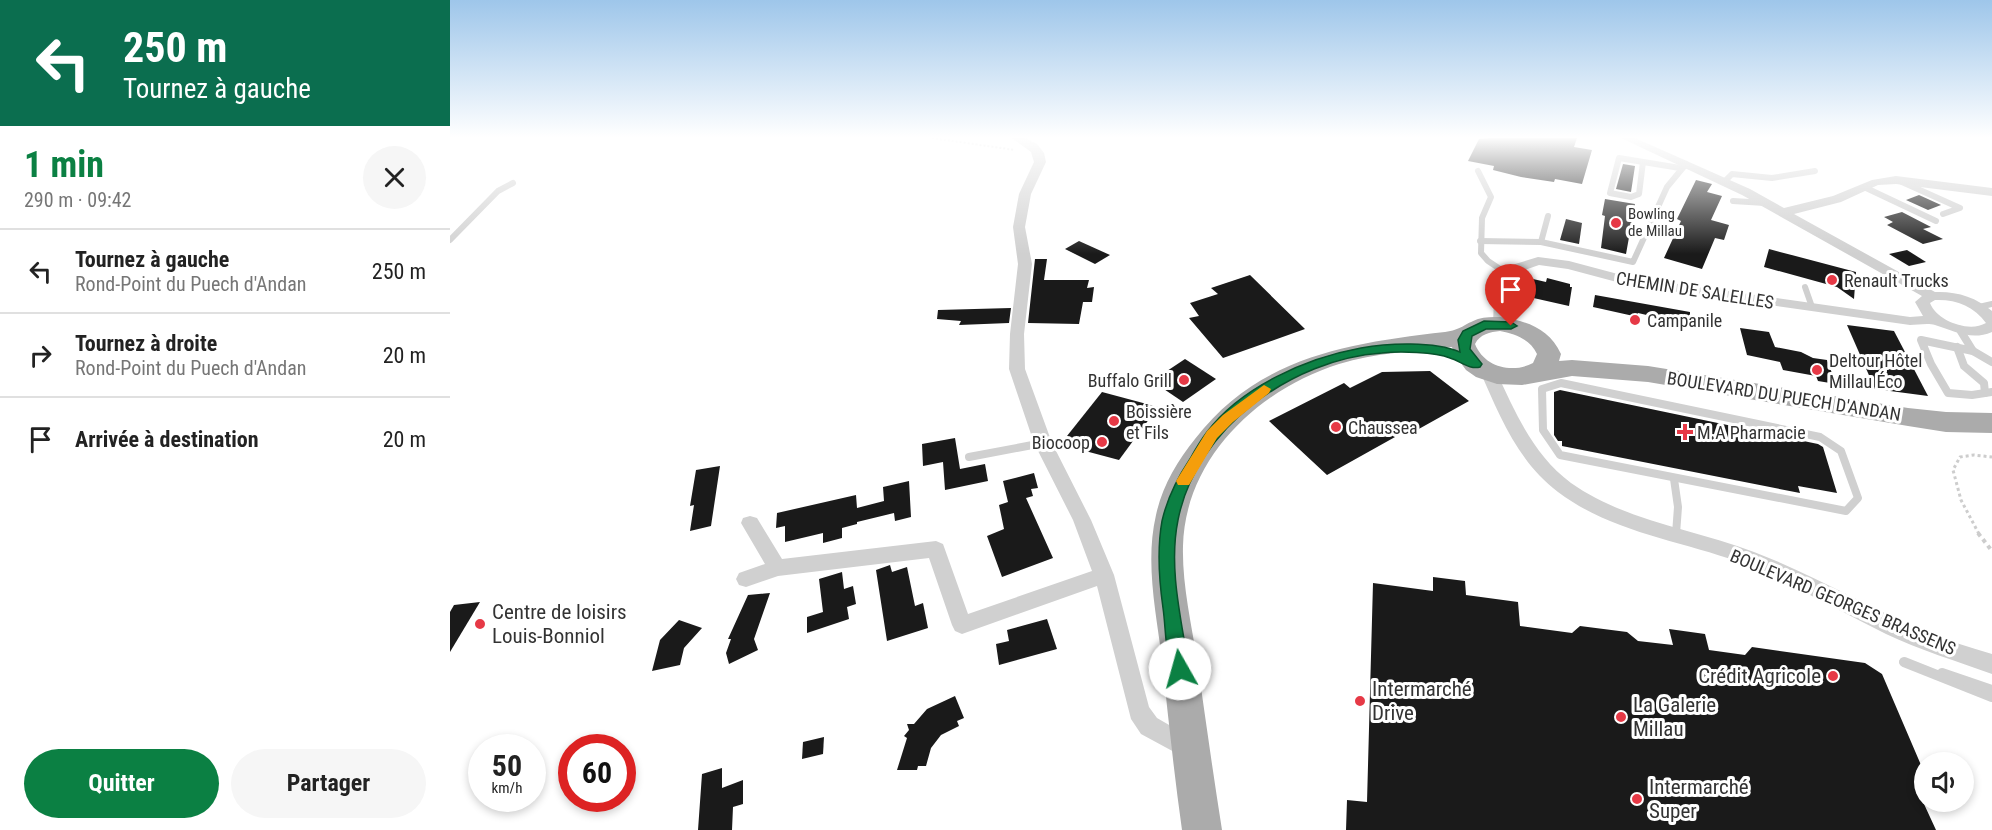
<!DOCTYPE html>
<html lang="fr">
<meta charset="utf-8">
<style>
:root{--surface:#fff;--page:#f6f6f6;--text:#222;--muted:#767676;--line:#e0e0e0;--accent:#0b8043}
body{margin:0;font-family:"Roboto Condensed",sans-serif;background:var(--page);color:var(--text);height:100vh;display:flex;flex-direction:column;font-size:22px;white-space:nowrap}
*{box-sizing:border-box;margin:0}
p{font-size:20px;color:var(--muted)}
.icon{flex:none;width:33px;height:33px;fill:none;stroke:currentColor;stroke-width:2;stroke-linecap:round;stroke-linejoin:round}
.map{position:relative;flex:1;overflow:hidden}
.sheet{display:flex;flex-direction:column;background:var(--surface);width:450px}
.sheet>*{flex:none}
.guide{background:#0b6e4f;color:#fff;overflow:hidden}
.buttons{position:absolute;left:1464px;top:752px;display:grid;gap:12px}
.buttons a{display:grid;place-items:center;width:60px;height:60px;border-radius:50%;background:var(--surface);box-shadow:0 3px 9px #0003;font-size:30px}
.speed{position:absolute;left:18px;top:734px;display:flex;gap:12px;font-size:30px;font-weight:700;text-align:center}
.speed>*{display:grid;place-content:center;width:78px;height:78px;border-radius:50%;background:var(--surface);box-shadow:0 3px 9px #0003;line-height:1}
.speed small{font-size:15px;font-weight:400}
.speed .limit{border:9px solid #d22;background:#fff;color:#111}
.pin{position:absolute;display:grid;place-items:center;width:51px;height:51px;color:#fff;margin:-62px -26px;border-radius:50% 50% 50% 0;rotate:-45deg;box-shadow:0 0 6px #0007}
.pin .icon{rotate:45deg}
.me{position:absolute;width:66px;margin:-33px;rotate:353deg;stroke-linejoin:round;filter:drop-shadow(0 0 4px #0008)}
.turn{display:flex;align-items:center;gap:21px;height:126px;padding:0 24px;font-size:27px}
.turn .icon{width:78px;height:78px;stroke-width:2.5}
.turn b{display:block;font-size:42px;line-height:51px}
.round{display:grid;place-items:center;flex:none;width:63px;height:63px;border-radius:32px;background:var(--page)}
.head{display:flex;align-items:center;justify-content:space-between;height:102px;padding:0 24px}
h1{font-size:36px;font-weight:700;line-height:45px;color:var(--accent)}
.button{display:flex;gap:12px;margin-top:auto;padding:12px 24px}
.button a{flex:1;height:69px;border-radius:36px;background:var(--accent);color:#fff;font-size:24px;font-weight:700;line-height:69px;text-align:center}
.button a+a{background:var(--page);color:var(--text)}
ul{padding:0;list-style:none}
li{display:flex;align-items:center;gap:18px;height:84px;padding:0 24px;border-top:2px solid var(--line)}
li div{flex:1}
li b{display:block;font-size:22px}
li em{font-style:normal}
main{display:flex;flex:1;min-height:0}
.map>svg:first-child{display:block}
.building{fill:#1a1a1a}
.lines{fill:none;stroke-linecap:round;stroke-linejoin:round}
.path-far2{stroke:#cdcdcd;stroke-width:2;stroke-dasharray:2 2;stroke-linecap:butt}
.path-far1{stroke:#cdcdcd;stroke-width:3;stroke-dasharray:3 3;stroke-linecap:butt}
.path{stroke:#cdcdcd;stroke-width:4;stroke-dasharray:4 4;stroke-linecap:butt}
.service-far2{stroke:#d0d0d0;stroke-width:6}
.service-far1{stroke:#d0d0d0;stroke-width:8}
.service{stroke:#d0d0d0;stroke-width:10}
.minor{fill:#d0d0d0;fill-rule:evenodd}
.primary{fill:#ababab;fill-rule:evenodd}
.route{fill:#0b8043;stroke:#07532c;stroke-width:1.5}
.slow{fill:#f59e0b}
.poi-dot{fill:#e63946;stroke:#fff;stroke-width:2}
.labels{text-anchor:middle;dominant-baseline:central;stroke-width:6;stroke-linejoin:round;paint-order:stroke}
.far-poi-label{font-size:15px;fill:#333;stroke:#fff;text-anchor:start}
.poi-label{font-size:18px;fill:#333;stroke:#fff;text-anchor:start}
.street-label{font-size:18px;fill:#333;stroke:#fff}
.near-poi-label{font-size:21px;fill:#333;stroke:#fff;text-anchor:start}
</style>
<main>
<section class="sheet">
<div class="guide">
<div class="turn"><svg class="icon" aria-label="left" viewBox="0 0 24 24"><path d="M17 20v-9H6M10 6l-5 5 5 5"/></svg><div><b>250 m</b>Tournez à gauche</div></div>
</div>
<div class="head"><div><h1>1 min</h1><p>290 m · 09:42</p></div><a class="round"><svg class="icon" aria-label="close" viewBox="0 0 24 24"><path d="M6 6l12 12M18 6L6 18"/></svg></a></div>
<ul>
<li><svg class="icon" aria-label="left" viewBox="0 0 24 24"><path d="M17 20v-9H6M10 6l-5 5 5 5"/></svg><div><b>Tournez à gauche</b><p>Rond-Point du Puech d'Andan</p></div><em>250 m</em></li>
<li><svg class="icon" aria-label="right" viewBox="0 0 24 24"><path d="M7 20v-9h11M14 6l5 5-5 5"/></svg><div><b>Tournez à droite</b><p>Rond-Point du Puech d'Andan</p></div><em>20 m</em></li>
<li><svg class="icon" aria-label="arrive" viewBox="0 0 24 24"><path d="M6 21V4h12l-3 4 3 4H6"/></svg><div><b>Arrivée à destination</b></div><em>20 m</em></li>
</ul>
<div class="button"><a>Quitter</a><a>Partager</a></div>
</section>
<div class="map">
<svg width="1542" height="830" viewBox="0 0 1542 830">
<rect width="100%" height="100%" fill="#fff"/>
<g class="building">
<path d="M1040,138h87l-3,9 18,3 -10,34 -27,-5 -1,3 -33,-5 -28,-7 1,-4 -26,-5 11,-22z"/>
<path d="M1173,164l12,2 -4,26 -15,-3z"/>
<path d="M1246,180l16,4 -5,8 15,4 -11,24 18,5 -5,15 -9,-2 -13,31 -38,-11 17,-37 -4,-2z"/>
<path d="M1469,195l22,10 -13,5 -22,-10z"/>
<path d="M1155,199l30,5 -9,50 -25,-6 4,-32 -3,-1z"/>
<path d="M1452,212l29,15 -8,2 20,10 -20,5 -36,-19 6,-3 -9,-5z"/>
<path d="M1116,219l16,4 -3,21 -19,-4z"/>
<path d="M629,241l31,14 -15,9 -30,-15z"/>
<path d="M1319,249l87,23 -2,27 -17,-12 -73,-20z"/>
<path d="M1457,250l19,12 -17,4 -20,-12z"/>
<path d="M585,259h12l-3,21h45l-2,8 7,-1 -2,15h-9l-4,22 -51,-1z"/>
<path d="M800,275l55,54 -82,29 -34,-40 10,-2 -9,-13 28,-9 -7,-6z"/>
<path d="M1097,278l23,6v3h2l-3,19 -40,-9 4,-18 13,3z"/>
<path d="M1145,295l95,17v13l-52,-12v4l-45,-10z"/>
<path d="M561,308l-2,15 -50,2 2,-4 -24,-2 1,-9z"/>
<path d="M1397,325l47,6 34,65 -53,-7z"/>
<path d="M1290,328l29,4 6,15 26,5 12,6 14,2 9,24 -18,-3 -2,-5 -33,-6 -3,-8 -33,-7z"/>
<path d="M735,359l31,20 -33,23 -31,-21z"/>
<path d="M980,371l39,30 -61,34 -4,-3 -77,43 -58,-54 75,-38 6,5 32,-16z"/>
<path d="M1110,390l258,54 5,3 14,46 -39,-7 2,7 -238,-47v-5h-4l-4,-6v-43z"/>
<path d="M652,392l56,15 -39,53 -45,-12 -7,-12z"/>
<path d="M505,438l5,31 25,-5 3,17 -43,9 -2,-28 -20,4 -1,-22z"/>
<path d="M270,466l-9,60 -21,5 4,-26 -4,1 6,-36z"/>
<path d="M584,473l4,15 -7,1 2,7 -7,2 27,60 -51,19 -15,-41 17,-7 -5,-24 9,-3 -5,-21z"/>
<path d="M459,481l2,36 -16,4 -1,-8 -37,9v2l-15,4v10l-19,5v-10l-38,9v-16l-9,2 1,-15 79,-18 1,13 27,-7 -1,-14z"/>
<path d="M440,565l2,7 15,-5 8,39 8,-3 5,25 -41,13 -11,-71z"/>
<path d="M392,572l2,17 9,-3 3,18 -9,3 2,12 -42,14v-16l16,-5 -4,-33z"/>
<path d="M983,577l32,4 1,14 52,7 2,24 52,7 8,-7 47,6 11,9 35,4 -4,-16 36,5 4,16 36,5 7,-8 113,16 17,11 42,98v32l12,26h-590l1,-30 20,2 6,-219 60,8z"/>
<path d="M320,593l-16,46 4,11 -29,14 -3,-11 5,-14h-3l20,-44z"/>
<path d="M30,602l-30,50v-40l4,-7z"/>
<path d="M597,619l10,30 -58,16 -3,-21 13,-3 -2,-11z"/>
<path d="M229,620l23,8 -18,20 -4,17 -28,6 8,-31z"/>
<path d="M505,696l9,22 -7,3 2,5 -18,9 -10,13 -5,18h-8l-1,4h-20l10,-32 -3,-2 5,-6 -2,-6h7l13,-15z"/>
<path d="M374,737l-1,17 -21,5 1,-17z"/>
<path d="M272,768v20l21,-8v24l-10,3 -1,23h-34l4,-56z"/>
</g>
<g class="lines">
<path class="path-far2" d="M482,138l83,12"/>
<path class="path-far1" d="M1529,534l-18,-34 -8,-30 7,-13 14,-2 18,2"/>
<path class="path" d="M1528,533l14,18"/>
<g class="service-far2">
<path d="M1193,162l-4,32 -8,3 -21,-4 9,-35 61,10"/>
<path d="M1028,171l13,26 -9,21 -1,35 7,8 21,14"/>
<path d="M1275,181l7,-7 40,4 43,-7"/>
<path d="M1452,182l58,26 -17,6"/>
<path d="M1414,187l72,34"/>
<path d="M1283,201l32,2"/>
<path d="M0,240l48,-49 15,-8"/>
<path d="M1030,241l61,1 92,20 34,-75 19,-23"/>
<path d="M1091,242l7,-26"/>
<path d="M1355,287l7,20"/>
<path d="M1529,307l13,-3"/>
</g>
<g class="service-far1">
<path d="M1510,330l13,21"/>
<path d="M1507,347l7,19 20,17 1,10"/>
<path d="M1542,362l-19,-11 -52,-11 10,24 17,29 24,2 20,-3"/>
<path d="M1111,383l259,54 21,14 17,47 -12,13 -286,-56 -17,-25 -1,-41z"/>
<path d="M519,457l74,-14"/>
<path d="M1224,479l4,28 -2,27"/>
</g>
<g class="service">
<path d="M1226,536v-3"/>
<path d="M1454,662l88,35"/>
<path d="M1492,673l50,17"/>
</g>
<g class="minor">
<path d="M562,138h13l12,6 7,9 2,9 -15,32 -6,33 7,37 -8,70 1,35 27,74 39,77 23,55 35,132 8,11 40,23 4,8 -4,8 -8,3 -48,-26 -10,-15 -34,-133 -135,48 -7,-3 -3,-6 -23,-67 -151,18 -32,11 -7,-2 -3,-6 3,-6 26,-9 -24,-41 2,-5 7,-2 7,2 25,41 154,-18 7,3 25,70 124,-43 -19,-51 -39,-77 -25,-74 1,-35 8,-70 -5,-37 6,-33 15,-32 -3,-10z"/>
<path d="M1171,138h14l115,51 34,19 49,-12 39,-16 24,-4 96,12v8l-96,-12 -18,1 -37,17 -47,12 141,78c21,-1 41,5 57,19v21c-21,9 -37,-1 -57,-7 -7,-2 -18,0 -25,0l-282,-40 -60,-16 -29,-4 -17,6 -7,6 -7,21 -1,26 -2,3h-10l-2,-3 1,-26 8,-23 10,-10 26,-8 31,4 60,16 281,40 13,-1 -8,-14 7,-6 -180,-101zM1485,300c20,-1 39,6 51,23 -17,10 -49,-2 -56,-20z"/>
<path d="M1038,366l8,5c19,41 37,84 75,112 54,38 122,46 183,69 58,22 112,54 169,79 22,9 46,16 69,23v20c-36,-13 -72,-24 -106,-40 -49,-24 -96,-52 -147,-72 -61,-22 -128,-30 -181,-70 -40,-30 -59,-77 -78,-121z"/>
</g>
<path class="primary" d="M1050,317c27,4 49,11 61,37l-2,7 13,-1 76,6 260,42 38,4 46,1v20l-46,-1 -38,-6 -260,-44 -76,-6 -50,9 -25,-1 -21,-7 -10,-7 -11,-15 -3,-8c-38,4 -77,6 -113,17 -80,25 -154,94 -156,182 -1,37 8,76 14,113 8,57 16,114 25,171h-40c-8,-57 -14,-114 -20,-171 -6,-47 -17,-97 -6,-144 6,-28 21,-54 39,-76 63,-82 153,-96 250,-107 16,-2 19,-8 33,-13 7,-2 15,-2 22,-2zM1050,331c15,3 30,8 37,23l-4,9c-21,11 -49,4 -58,-19 5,-10 15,-12 25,-13z"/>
</g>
<linearGradient id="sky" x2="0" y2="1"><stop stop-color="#9ec6ea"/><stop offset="0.54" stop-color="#fff"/><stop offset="1" stop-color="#fff" stop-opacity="0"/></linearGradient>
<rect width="1542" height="254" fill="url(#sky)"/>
<path class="route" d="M1034,321l27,1 6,4 -6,3h-25l-14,7 -2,13 12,15 -2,3c-10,3 -20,-6 -30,-9 -15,-6 -51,-7 -68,-5 -90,6 -186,75 -204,167 -10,49 4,102 11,149l-2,6 -7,3 -6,-3c-9,-19 -8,-46 -11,-67 -4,-28 -6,-59 -1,-87 5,-22 16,-44 28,-62 5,-9 11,-19 17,-27 34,-45 99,-74 154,-84 27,-5 73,-7 99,4l-2,-12 5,-9z"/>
<path class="slow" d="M814,385l7,4 -2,4 -36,29 -16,16 -28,47h-11l-2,-4 31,-50 16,-16z"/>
<g class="poi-dot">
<circle cx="1166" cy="223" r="6"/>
<circle cx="1382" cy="280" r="6"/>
<circle cx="1185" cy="320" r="6"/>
<circle cx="1367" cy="370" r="6"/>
<circle cx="734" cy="380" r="6"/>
<circle cx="664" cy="421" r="6"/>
<circle cx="886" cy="427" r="6"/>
<path d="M1232 423h6v6h6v6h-6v6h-6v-6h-6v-6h6z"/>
<circle cx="652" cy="442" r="6"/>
<circle cx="30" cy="624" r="6"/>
<circle cx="1383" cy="676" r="6"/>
<circle cx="910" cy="701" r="6"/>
<circle cx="1171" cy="717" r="6"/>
<circle cx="1187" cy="799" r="6"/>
</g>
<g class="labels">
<g class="far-poi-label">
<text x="1178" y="214">Bowling<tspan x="1178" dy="17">de Millau</tspan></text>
</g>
<g class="poi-label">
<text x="1394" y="280">Renault Trucks</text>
<text x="1197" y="320">Campanile</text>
<text x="1379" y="360">Deltour Hôtel<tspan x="1379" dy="21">Millau Éco</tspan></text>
<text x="722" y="380" text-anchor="end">Buffalo Grill</text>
<text x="676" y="411">Boissière<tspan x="676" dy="21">et Fils</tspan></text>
<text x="898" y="427">Chaussea</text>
<text x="1247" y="432">M.A Pharmacie</text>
<text x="640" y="442" text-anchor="end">Biocoop</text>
</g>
<g class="street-label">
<text transform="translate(1245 290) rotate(9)">CHEMIN DE SALELLES</text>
<text transform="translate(1334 396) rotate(9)">BOULEVARD DU PUECH D'ANDAN</text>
<text transform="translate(1393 602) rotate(23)">BOULEVARD GEORGES BRASSENS</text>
</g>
<g class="near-poi-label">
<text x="42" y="612">Centre de loisirs<tspan x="42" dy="24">Louis-Bonniol</tspan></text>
<text x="1371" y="676" text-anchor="end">Crédit Agricole</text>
<text x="922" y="689">Intermarché<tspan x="922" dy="24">Drive</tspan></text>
<text x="1183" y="705">La Galerie<tspan x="1183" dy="24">Millau</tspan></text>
<text x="1199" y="787">Intermarché<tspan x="1199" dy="24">Super</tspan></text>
</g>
</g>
</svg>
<div class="buttons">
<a><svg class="icon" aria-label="sound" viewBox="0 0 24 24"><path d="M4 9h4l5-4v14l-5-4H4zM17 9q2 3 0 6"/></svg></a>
</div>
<div class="speed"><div>50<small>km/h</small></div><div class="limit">60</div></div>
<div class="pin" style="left:1061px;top:326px;background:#d93025"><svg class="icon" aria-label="arrive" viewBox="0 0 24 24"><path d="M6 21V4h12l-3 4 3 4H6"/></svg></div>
<svg class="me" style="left:730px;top:669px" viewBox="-20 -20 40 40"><circle r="19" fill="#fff"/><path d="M0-13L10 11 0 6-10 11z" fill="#0b8043"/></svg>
</div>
</main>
